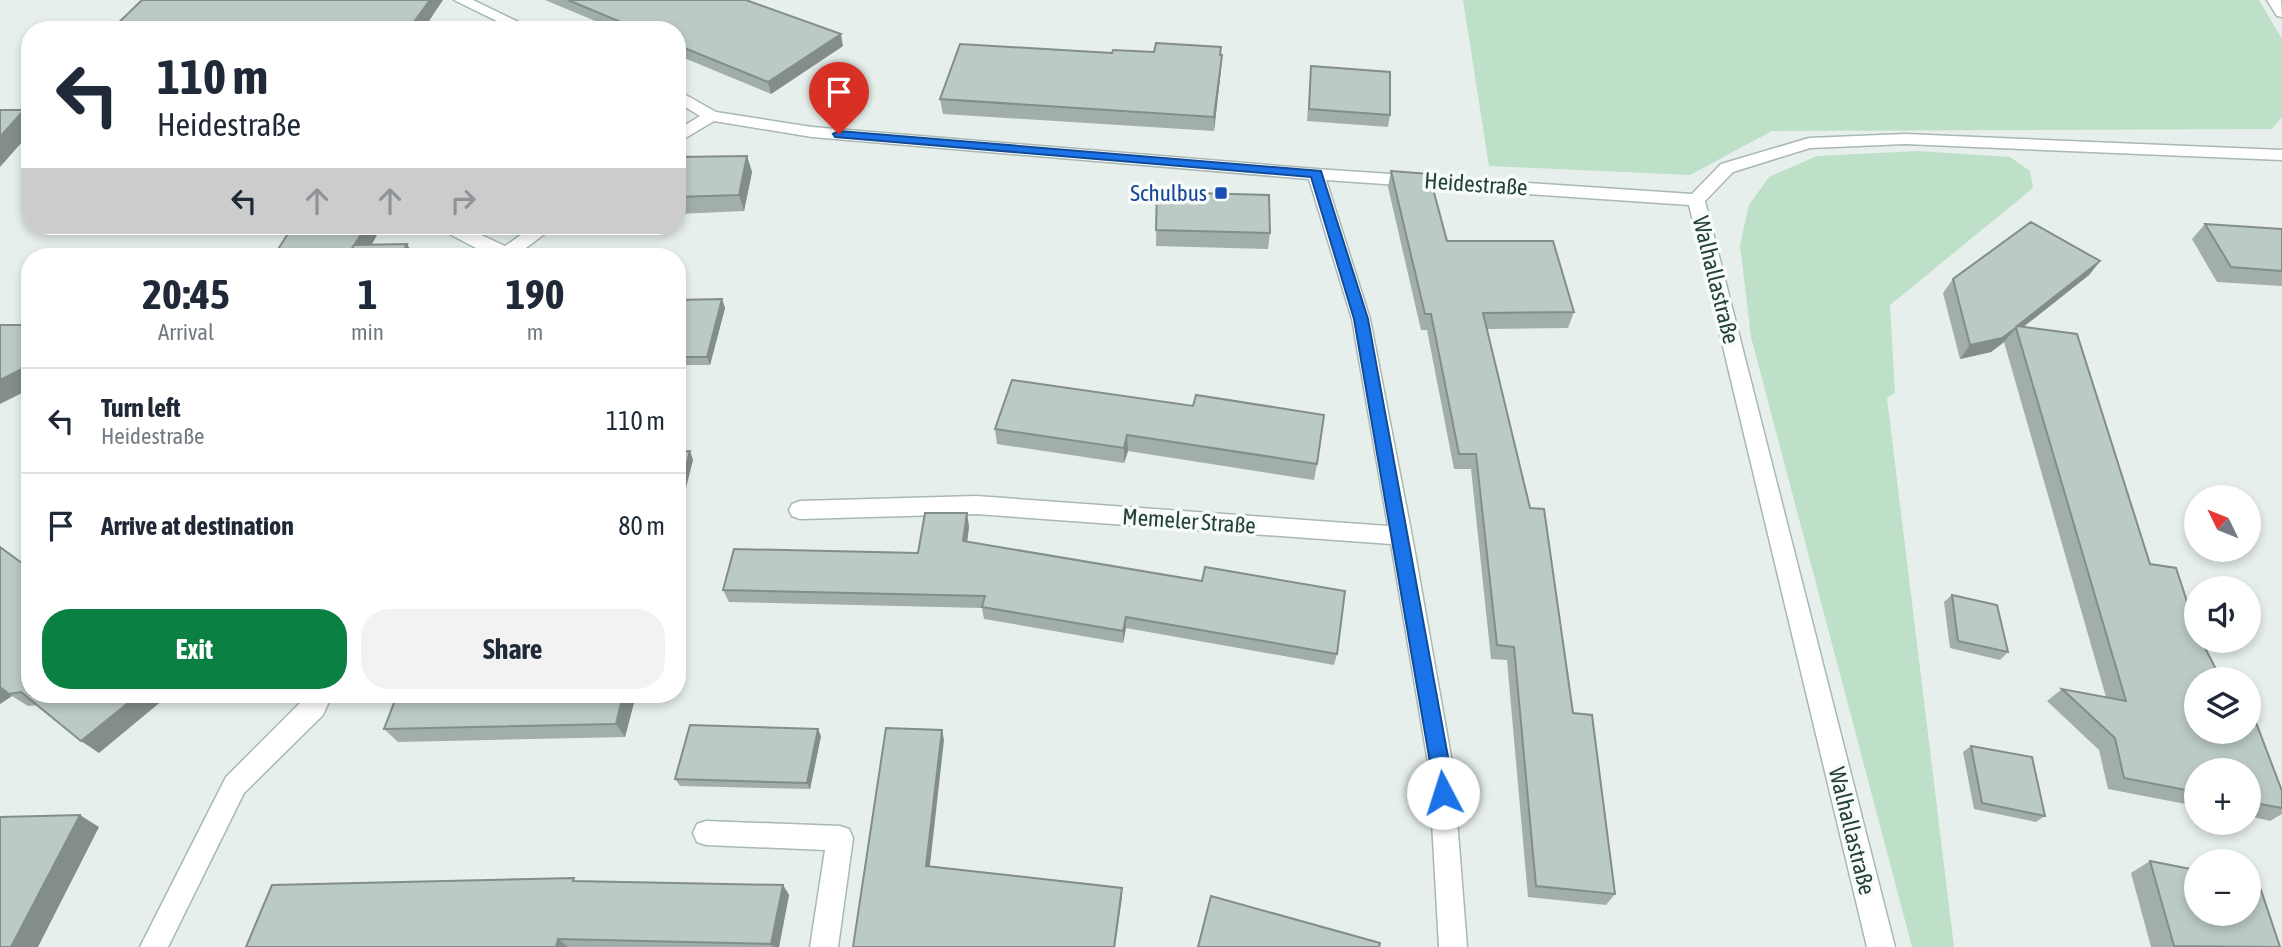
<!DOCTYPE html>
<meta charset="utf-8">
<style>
:root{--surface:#fff;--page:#f2f2f3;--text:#1f2937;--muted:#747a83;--line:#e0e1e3;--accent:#0b8043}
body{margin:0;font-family:"Asap Condensed",sans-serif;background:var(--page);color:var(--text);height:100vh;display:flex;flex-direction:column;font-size:26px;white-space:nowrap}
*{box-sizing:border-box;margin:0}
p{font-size:23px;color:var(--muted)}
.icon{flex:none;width:38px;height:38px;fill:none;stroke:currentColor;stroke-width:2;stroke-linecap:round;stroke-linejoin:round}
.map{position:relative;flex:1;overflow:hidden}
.drawer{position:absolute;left:21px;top:248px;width:665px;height:455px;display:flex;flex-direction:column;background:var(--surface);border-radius:28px;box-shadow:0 4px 10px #0003}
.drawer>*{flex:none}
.banner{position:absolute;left:21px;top:21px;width:665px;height:214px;border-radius:28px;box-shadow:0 4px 10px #0003;background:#fff;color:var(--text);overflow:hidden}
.needle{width:46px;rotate:313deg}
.buttons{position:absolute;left:2184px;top:485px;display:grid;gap:14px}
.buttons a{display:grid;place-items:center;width:77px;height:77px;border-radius:50%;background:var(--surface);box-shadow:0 4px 10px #0003;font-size:35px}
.pin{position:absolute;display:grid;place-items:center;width:60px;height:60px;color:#fff;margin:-72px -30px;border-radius:50% 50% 50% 0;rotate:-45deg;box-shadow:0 0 7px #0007}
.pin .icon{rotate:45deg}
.me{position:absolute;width:77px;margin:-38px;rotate:355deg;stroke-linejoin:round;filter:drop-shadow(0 0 5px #0008)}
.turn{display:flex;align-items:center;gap:24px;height:147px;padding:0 21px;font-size:32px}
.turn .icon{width:91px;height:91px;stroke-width:2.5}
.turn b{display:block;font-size:49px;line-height:60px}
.lanes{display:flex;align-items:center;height:66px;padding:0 21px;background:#0003;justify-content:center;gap:35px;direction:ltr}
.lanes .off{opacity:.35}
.eta{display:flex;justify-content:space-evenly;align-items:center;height:119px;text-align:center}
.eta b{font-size:42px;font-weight:700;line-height:49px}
.primary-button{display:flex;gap:14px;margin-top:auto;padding:14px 21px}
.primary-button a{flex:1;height:80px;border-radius:28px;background:var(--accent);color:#fff;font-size:28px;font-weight:700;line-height:80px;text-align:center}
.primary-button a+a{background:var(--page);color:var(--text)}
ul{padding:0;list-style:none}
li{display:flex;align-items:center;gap:21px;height:105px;padding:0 21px;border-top:2px solid var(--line)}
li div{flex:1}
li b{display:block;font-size:26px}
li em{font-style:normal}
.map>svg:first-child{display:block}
.green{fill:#bfe0c8}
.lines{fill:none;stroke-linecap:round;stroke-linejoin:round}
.minor-casing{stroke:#a8b8b2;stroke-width:3}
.minor{fill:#fff;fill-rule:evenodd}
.wall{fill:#a1aea9}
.shaded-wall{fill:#838d89}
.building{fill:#bbcac4;stroke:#838d89;stroke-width:2}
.route{fill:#1a73e8;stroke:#114b97;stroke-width:2}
.transit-dot{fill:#1a4fb4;stroke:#f7fbf9;stroke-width:2.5}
.labels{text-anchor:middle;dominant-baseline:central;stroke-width:7;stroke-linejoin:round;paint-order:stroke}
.street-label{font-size:23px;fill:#24423a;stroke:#f7fbf9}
.transit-label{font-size:23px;fill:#164399;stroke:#f7fbf9;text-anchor:end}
</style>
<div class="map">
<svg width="2282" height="947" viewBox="0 0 2282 947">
<rect width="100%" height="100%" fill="#e6efeb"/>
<g class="green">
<path d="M1463,0h796l23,39v78l-10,12 -500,2 -82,44 -201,-9z"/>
<path d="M1918,151l92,6 20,14 3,17 -143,117 5,88 -8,5 67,549h-42l-161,-610 -11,-92 9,-40 20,-28 48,-21z"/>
</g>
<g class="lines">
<g class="minor-casing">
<g id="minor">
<path d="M454,0h19l62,30h-20z"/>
<path d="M2267,0h14l1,17 -5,-1z"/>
<path d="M677,90l39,22 96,15 504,42 376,25 29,-30 88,-26 96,-4 377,16v10l-377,-16 -95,4 -77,24 -28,29 190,746h-28l-178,-742 -363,-25 44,139 42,217 41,232 14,179h-28l-10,-179 -38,-224 -415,-30 -176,5 -8,-3 -3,-6 3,-6 8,-3 176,-5 412,30 -36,-207 -43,-140 -497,-42 -98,-16 -37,22v-13l23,-14 -23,-14z"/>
<path d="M439,226h23l43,20 29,-20h21l-41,31h-21l-51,-27z"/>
<path d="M308,695h24l-9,20 -79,78 -76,154h-28l86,-170z"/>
<path d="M706,821l134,5 9,3 4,9 -15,109h-28l15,-97 -119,-5 -9,-3 -4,-9 4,-9z"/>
</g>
</g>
<use href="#minor" class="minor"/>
</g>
<g class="wall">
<path d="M545,0h201l97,46 -72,48 -94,-39v-25h-60z"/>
<path d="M1112,53l108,2 1,15 -7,61 -271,-17 -3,-15z"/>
<path d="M1311,66l79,49 -2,12 -81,-6z"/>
<path d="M747,156l5,16 -8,39 -67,3v-52z"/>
<path d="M1391,171l56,70 127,71 -6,16 -81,1 86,384 42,181 -9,11 -78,-8 -21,-237 -16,-1 -20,-190h-17l-27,-139h-6l-33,-143z"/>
<path d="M1157,192l113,41 -2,16 -112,-3z"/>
<path d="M2205,224l77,5v57l-65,-4 -25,-43z"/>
<path d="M163,226h98l-2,3 -92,1z"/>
<path d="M2100,261l-11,14 -66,52 127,237 46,115 86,112v23l-12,7 -21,-5v-46h-53v36l-88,-17 -9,-39 -52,-49 15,-12 44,8 -102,-355 -13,10 -31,7 -17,-66 10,-14z"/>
<path d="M722,299l3,9 -15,57h-33v-65z"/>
<path d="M1012,380l305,84 -3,16 -186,-29 -4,12 -127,-19 -2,-15z"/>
<path d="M969,526l-2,15 370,113 -3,11 -208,-37 -3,15 -139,-24 -2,-11 -253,-6 -6,-12 195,-37z"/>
<path d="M0,547l99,206 -62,-48 -9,1 -16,-10 -12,8z"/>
<path d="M1952,595l56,57 -8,8 -50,-12 -6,-46z"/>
<path d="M397,695h239l-11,42 -227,5 -14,-13z"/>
<path d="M821,736l-11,53 -130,-3 -5,-7z"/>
<path d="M1971,746l74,70 -9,6 -62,-13 -11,-57z"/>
<path d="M2150,861l130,86h-129l-20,-74z"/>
<path d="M576,881l207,4 6,10 -10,52h-533z"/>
</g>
<g class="shaded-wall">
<path d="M430,0h13l-20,30h-15z"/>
<path d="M841,34l2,12 -72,48 -3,-12z"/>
<path d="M1222,55l-1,15 -7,61v-14z"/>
<path d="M24,110l6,7v16l-30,34v-30z"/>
<path d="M747,156l5,16 -8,39 -5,-16z"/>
<path d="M360,226h11l6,9 -12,22h-17z"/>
<path d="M407,244l8,13h-15z"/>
<path d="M2100,261l-11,14 -72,57v-6z"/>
<path d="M722,299l3,9 -15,57 -3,-8z"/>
<path d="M2016,328l-12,14 -13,10 -31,7 10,-14z"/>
<path d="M30,365v24l-30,15v-24z"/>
<path d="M1127,435l1,16 -4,12v-15z"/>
<path d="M690,451l3,9 -16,63v-23z"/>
<path d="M967,513l2,13 -3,27 -3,-12z"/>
<path d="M1126,617v11l-3,15v-12z"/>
<path d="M0,686l12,10 -12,8z"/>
<path d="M138,695h31l-70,58 -18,-12z"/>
<path d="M623,695h13l-11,42 -9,-13z"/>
<path d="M818,729l3,7 -11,53 -3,-6z"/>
<path d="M942,730l2,10 -15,134 -3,-8z"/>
<path d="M80,815l19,12 -61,120h-27z"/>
<path d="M783,885l6,10 -10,52h-6l-2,-3z"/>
<path d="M1122,888v9l-7,50h-1z"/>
<path d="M558,939l10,8h-12z"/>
</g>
<g class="building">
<path d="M142,0h288l-22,30 -296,-1z"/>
<path d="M568,0h178l95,34 -73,48 -91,-37v-15h-37z"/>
<path d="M1156,43l65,4 -1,8h2l-8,62 -274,-18 20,-55 152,9 1,-3 41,2z"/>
<path d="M1311,66l79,6v43l-81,-6z"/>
<path d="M0,110h24l-24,27z"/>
<path d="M747,156l-8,39 -62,2v-35l1,-5z"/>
<path d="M1391,171l38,3 18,67h106l21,71 -91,1 47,195 14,1 29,204 19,2 23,179 -79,-8 -22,-239 -17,-2 -21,-191h-17l-28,-140h-6z"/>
<path d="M1157,192l112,3 1,38 -114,-3z"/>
<path d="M2031,222l69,39 -83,65 60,8 73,230 26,4 20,61v11h5l20,39h-25v53h53v-21l3,1 30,79v17l-33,-6v-32h-53v22l-72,-14 -9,-40 -53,-49 64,12 -110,-373 -14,10 -32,7 -17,-66z"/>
<path d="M2205,224l77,5v42l-51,-4z"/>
<path d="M293,226h73l-19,31h-74z"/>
<path d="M407,244l-7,13h-53l7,-12z"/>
<path d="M722,299l-15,58h-30v-57z"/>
<path d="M0,325h30v40l-30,15z"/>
<path d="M1012,380l181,26 3,-11 128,20 -7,49 -190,-29 -3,13 -129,-19z"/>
<path d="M30,412v9h-6z"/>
<path d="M690,451l-13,49v-48z"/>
<path d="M925,513h42l-4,28 239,40 3,-14 140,24 -8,63 -211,-37 -3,14 -141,-24 3,-11 -262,-6 11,-41 184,4z"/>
<path d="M0,547l30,22v126h108l-57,46 -60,-49 -12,2 -9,-7z"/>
<path d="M1952,595l45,10 11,47 -50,-11z"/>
<path d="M397,695h226l-7,29 -232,5z"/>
<path d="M690,725l128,4 -11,54 -132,-4z"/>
<path d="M886,728l56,2 -16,136 196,22 -8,59h-261z"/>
<path d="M1971,746l61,11 13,59 -63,-13z"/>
<path d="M80,815l-69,132h-11v-130z"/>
<path d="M2150,861l46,9v44h53v-35l9,2 22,66 -106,-1z"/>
<path d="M574,878l-1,3 210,4 -12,59 -213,-5 -2,8h-310l26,-62z"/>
<path d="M1211,896l169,47 -1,4h-181z"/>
</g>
<path class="route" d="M839,131l482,40 47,148 82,449 2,25 -3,7 -6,2 -7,-2 -5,-32 -77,-449 -43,-142 -476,-40 -2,-3z"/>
<rect class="transit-dot" x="1214" y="186" width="14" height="14" rx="3.5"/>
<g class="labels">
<g class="street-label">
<text transform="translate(1476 184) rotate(4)">Heidestraße</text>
<text transform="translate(1716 280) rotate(76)">Walhallastraße</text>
<text transform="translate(1189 521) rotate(4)">Memeler Straße</text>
<text transform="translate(1852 831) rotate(76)">Walhallastraße</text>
</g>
<g class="transit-label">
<text x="1207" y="193">Schulbus</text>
</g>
</g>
</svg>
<div class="buttons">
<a><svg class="needle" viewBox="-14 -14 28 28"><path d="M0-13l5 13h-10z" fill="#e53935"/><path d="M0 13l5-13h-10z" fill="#747a83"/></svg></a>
<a><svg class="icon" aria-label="sound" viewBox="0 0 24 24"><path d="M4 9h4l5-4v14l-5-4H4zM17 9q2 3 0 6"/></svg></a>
<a><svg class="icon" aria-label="layers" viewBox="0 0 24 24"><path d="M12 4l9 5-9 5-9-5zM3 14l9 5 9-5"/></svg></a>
<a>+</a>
<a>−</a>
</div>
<div class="pin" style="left:839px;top:134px;background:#d93025"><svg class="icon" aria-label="arrive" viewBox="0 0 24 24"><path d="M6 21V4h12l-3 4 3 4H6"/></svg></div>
<svg class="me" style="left:1443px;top:793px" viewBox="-20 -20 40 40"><circle r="19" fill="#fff"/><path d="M0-13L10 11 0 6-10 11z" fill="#1a73e8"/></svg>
<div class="banner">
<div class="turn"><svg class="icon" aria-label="left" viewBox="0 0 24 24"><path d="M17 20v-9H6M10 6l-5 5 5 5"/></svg><div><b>110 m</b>Heidestraße</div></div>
<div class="lanes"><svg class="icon" aria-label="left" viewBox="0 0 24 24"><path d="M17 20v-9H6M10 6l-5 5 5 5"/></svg><svg class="icon off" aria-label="ahead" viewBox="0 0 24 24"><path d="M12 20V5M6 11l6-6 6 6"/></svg><svg class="icon off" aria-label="ahead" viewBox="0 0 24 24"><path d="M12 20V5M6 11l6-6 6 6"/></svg><svg class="icon off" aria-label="right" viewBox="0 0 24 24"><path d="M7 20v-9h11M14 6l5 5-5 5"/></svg></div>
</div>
<section class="drawer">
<div class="eta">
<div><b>20:45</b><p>Arrival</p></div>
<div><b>1</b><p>min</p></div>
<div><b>190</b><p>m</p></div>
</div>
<ul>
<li><svg class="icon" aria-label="left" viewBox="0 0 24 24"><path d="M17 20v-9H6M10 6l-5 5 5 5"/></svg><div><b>Turn left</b><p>Heidestraße</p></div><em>110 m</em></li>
<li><svg class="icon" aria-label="arrive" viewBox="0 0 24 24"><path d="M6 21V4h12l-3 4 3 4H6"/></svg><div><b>Arrive at destination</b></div><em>80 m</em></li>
</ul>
<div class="primary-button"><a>Exit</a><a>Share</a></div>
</section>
</div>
